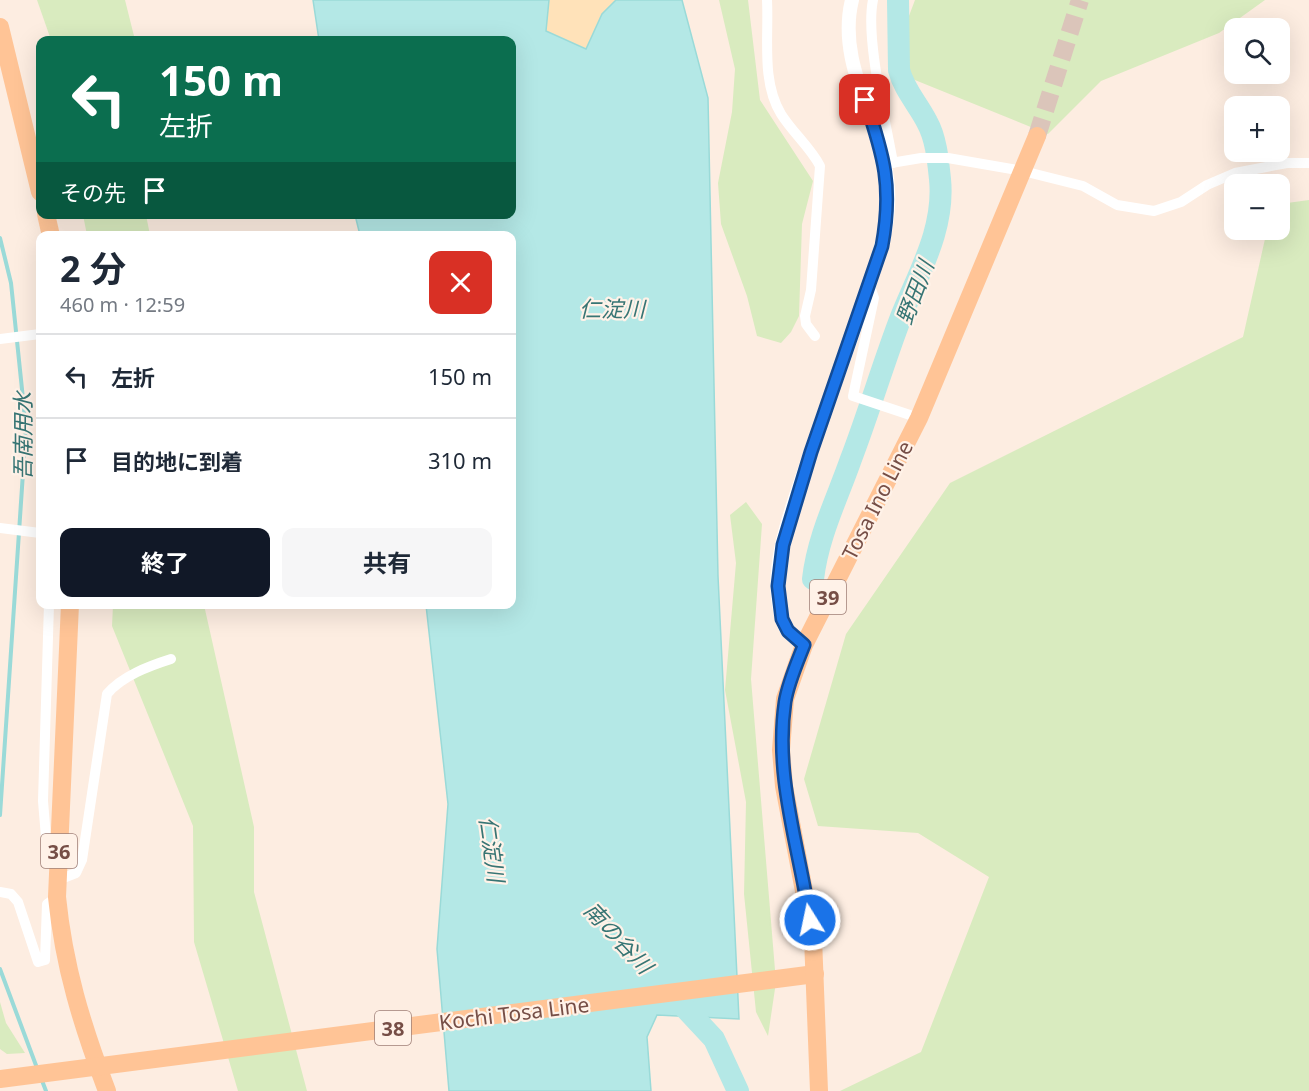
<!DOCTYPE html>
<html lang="ja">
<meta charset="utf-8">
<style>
:root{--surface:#fff;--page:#f6f6f7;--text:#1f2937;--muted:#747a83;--line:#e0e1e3;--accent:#111827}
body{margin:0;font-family:"Noto Sans","Noto Sans JP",sans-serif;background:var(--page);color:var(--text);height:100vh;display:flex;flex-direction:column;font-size:22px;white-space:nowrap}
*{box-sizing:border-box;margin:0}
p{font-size:20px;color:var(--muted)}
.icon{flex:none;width:33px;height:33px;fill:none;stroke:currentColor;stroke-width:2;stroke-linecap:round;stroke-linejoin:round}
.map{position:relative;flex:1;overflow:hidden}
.side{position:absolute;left:36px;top:231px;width:480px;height:378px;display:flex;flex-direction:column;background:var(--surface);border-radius:12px;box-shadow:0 6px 24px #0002}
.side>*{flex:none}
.hud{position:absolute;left:36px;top:36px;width:480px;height:183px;border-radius:12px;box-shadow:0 6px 24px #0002;background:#0b6e4f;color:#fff;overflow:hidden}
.buttons{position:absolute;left:1224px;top:18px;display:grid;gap:12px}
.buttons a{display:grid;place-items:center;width:66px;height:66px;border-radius:12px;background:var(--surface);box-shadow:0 6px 24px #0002;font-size:30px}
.pin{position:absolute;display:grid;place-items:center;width:51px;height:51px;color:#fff;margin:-26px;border-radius:12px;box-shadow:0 3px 9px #0006}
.me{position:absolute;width:66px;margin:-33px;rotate:350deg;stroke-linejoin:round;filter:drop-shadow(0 0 4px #0008)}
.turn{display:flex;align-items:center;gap:21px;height:126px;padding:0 24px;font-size:27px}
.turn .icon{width:78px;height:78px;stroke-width:2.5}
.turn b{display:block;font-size:42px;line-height:51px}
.then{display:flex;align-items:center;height:57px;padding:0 24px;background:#0003;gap:12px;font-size:22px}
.round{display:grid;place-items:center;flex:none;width:63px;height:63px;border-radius:12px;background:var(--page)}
.summary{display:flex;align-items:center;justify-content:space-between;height:102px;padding:0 24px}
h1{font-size:36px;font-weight:700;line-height:45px}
.button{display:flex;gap:12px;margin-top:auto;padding:12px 24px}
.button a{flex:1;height:69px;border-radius:12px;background:var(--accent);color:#fff;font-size:24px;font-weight:700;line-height:69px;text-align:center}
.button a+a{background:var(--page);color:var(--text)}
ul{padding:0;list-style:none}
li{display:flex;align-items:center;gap:18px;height:84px;padding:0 24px;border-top:2px solid var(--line)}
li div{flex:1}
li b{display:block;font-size:22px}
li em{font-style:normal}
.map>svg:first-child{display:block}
.green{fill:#d9ebbf}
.sand{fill:#ffe2b9}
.water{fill:#b4e8e6;stroke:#9adad8;stroke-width:1.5}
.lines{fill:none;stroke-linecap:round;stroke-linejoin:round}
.stream{stroke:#9adad8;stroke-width:4}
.river{stroke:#b4e8e6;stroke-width:22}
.primary-tunnel{stroke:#dbc5ba;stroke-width:18;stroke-dasharray:18 9;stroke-linecap:butt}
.minor{stroke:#fff;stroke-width:10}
.tertiary{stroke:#fff;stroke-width:14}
.primary{stroke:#ffc496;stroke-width:18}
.route-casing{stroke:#114b97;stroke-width:15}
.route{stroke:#1a73e8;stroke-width:10}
.labels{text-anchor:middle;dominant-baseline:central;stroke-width:4.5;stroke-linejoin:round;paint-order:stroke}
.shield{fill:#fff2e8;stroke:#9f7f77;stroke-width:1.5}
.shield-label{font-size:20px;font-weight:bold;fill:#764e46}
.street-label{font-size:21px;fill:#764e46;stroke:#fff2e8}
.water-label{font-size:22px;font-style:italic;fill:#377574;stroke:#fff2e8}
</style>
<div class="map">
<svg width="1309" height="1091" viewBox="0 0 1309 1091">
<rect width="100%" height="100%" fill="#fdede1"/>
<g class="green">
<path d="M37,0h88l10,40h-84z"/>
<path d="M719,0h29l12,100 53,81 -11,43 -3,92 -8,16 -10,11 -24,-7 -10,-40 -26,-72 -3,-41 14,-71 3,-43z"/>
<path d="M915,0h350l-46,33 -118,48 -53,53 -143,-58 -4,-39z"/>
<path d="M1309,200v891h-469l81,-39 68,-175 -71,-44 -100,-7 -14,-47 42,-145 104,-151 293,-146 24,-107h13v-26z"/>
<path d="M83,215h63l4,20h-63z"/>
<path d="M746,502l16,22 -11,155 25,303 -8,54 -12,-24 -12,-118 2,-92 -21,-112 11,-127 -6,-48z"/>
<path d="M113,605h91l50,222v65l53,199h-69l-44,-149 -1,-116 -81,-200z"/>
<path d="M0,1002l6,21 19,30 -18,1 -7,-5z"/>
</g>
<path class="sand" d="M549,0h67l-14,14 -15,35 -41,-18z"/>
<path class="water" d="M313,0h236l-3,31 40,18 16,-35 14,-14h66l26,98 10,478 21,443 -82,-4 -10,22 4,54h-202l-12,-142 11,-145 -22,-199 86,-1v-368l-152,-1 -5,-20 157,-1v-174h-193z"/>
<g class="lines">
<g class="stream">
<path d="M0,238l11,45 15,145 -26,387"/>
<path d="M0,969l37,99"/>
<path d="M41,1078l5,13"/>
</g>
<g class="river">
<path d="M813,579c5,-43 24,-80 38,-120 18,-47 32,-95 50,-142 18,-45 44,-88 39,-138 -2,-19 -4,-41 -13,-57 -9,-18 -23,-32 -28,-52l-1,-70"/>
<path d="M672,994l42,45 24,52"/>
</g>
<path class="primary-tunnel" d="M1037,136l43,-136"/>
<g class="minor">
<path d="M767,0c2,37 -6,81 14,114 12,19 29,33 39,52l-9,124 -6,26 1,8 9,12"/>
<path d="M873,0c-8,38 13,122 20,163"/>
<path d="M885,164l36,-6h27l75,13 60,15 34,19 37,6 27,-9 26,-17 28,-12 52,-10h22"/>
<path d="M869,283l5,15 -21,98 66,22"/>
<path d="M0,339l40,-5"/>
<path d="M0,528l40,5"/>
<path d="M49,604l-6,197 3,36 13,10"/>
<path d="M58,880l18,-7 6,-13 25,-166c15,-18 42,-28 64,-35"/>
<path d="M0,892l11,2 7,8 20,60 7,-2 2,-56 10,-7"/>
</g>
<path class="tertiary" d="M804,645c-8,-7 -18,-13 -21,-23 -18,-54 11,-118 27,-168 23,-69 51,-137 71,-207 8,-26 10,-58 3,-85 -13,-54 -46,-106 -32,-162"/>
<g class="primary">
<path d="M0,27l40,165"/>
<path d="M46,214l5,22"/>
<path d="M70,604l-13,293c7,70 25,128 50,194"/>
<path d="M0,1079l815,-105"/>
<path d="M819,1091l-6,-153 -29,-152 -3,-36 4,-51 19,-54 115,-227 118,-282"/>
</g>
</g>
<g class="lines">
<g class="route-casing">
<path id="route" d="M810,920c-11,-73 -36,-144 -25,-218 3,-19 12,-39 19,-57l-16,-14 -6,-12 -4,-33 5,-41 28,-93 71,-206c11,-59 2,-90 -17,-146"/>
</g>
<use href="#route" class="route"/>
</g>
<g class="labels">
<g class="shield">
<rect x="810" y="580" width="36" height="34" rx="4.5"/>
<rect x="41" y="834" width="36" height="34" rx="4.5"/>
<rect x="375" y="1011" width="36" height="34" rx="4.5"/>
</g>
<g class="shield-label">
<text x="828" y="597">39</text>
<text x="59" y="851">36</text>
<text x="393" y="1028">38</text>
</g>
<g class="street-label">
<text transform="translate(877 500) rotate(-63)">Tosa Ino Line</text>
<text transform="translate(514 1013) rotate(-7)">Kochi Tosa Line</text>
</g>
<g class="water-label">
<text transform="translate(914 292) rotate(-69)">野田川</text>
<text x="612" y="308">仁淀川</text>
<text transform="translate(22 436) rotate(-90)">吾南用水</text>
<text transform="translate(493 849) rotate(82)">仁淀川</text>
<text transform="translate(619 937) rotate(47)">南の谷川</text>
</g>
</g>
</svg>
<div class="buttons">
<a><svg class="icon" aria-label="search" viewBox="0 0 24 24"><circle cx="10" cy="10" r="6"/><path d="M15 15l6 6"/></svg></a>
<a>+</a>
<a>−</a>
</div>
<div class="pin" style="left:865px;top:100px;background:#d93025"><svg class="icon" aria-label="arrive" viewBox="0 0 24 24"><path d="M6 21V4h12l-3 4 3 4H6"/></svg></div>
<svg class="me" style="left:810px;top:920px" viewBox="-20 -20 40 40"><circle r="17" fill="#1a73e8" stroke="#fff" stroke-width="3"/><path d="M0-11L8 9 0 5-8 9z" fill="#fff"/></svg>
<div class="hud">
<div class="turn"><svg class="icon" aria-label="left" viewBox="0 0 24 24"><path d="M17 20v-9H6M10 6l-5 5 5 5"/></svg><div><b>150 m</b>左折</div></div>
<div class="then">その先<svg class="icon" aria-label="arrive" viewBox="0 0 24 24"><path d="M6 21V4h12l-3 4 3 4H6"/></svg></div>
</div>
<section class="side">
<div class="summary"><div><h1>2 分</h1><p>460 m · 12:59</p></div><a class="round" style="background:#d93025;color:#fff"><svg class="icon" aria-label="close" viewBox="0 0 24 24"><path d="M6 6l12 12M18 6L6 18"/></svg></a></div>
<ul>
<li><svg class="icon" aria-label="left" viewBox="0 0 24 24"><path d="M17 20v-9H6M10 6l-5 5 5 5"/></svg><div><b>左折</b></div><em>150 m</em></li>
<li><svg class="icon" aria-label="arrive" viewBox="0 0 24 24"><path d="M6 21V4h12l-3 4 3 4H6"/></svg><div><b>目的地に到着</b></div><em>310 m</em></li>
</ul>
<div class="button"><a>終了</a><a>共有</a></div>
</section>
</div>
